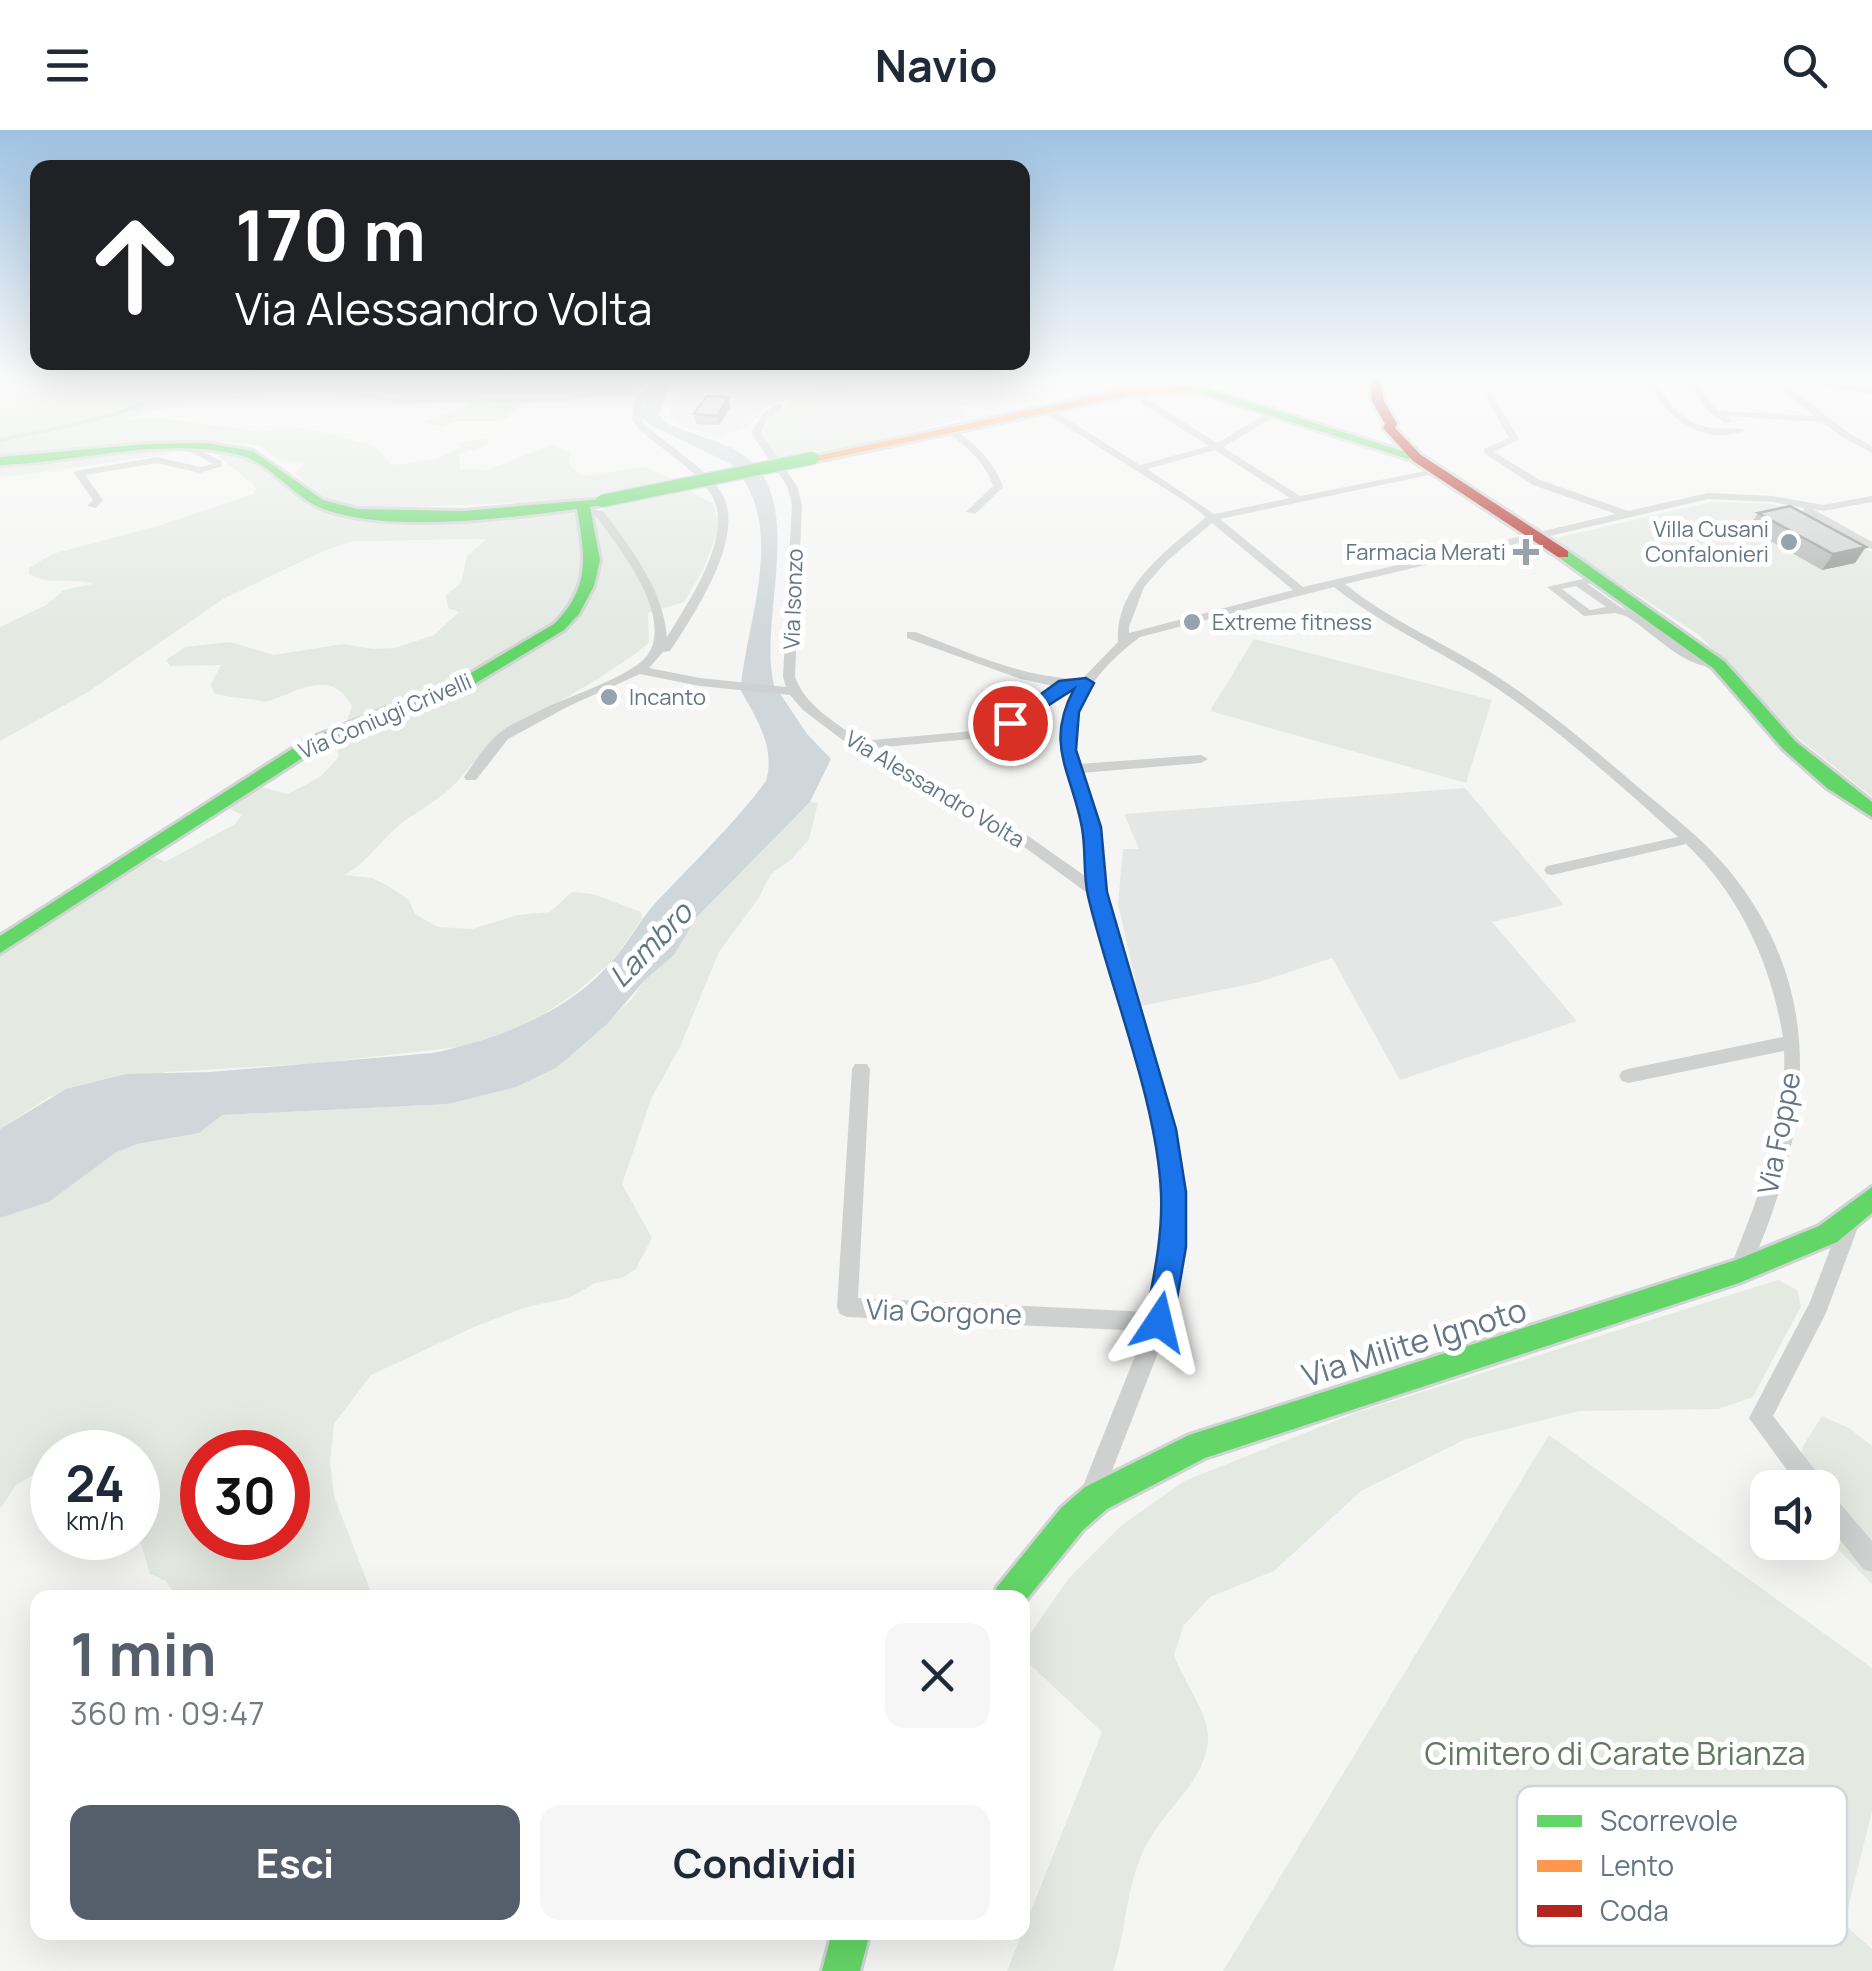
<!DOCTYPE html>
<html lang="it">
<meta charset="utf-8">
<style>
:root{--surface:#fff;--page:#f6f6f7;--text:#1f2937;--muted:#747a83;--accent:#555f6c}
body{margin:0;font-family:Manrope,sans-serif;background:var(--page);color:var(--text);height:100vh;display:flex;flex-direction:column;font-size:38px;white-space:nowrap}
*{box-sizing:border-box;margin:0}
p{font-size:32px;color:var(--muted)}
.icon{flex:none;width:55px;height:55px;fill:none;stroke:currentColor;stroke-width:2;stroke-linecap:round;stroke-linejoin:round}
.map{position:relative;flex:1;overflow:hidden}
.drawer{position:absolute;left:30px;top:1460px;width:1000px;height:350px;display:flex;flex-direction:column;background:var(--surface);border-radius:20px;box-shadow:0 10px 40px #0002}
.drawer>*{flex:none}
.guide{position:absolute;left:30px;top:30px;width:1000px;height:210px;border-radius:20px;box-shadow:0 10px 40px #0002;background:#202124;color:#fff;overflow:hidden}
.controls{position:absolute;left:1750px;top:1340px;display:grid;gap:20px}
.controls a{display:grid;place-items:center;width:90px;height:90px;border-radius:20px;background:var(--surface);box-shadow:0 10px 40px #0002;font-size:50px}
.speed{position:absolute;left:30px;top:1300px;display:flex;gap:20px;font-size:50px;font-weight:700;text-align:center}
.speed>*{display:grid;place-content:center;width:130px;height:130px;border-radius:50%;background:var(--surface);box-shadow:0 10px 40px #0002;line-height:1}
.speed small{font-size:25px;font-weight:400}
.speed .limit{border:15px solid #d22;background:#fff;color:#111}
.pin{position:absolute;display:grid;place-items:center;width:85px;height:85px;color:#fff;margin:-42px;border:5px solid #fff;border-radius:50%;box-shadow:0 2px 10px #0007}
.me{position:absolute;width:110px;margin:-55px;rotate:10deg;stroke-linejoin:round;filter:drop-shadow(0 0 8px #0008)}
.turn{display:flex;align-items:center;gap:35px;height:210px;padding:0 40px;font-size:45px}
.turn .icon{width:130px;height:130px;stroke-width:2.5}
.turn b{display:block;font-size:70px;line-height:85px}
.round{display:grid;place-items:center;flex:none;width:105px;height:105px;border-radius:20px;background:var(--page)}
.overview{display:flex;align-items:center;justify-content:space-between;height:170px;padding:0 40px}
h1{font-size:60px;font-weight:700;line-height:75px;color:var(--accent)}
.button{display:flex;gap:20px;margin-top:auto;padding:20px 40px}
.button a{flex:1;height:115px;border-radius:20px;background:var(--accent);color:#fff;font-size:40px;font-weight:700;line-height:115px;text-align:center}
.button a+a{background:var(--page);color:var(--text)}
header{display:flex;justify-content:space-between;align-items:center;height:130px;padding:0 40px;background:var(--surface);font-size:45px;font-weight:700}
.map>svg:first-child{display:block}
.built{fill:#e5e7e6}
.green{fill:#e4e9e2;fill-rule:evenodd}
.water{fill:#cfd7da}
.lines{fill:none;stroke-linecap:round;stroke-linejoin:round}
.stream{stroke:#cfd7da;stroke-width:4}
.fast-casing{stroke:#d0d3d4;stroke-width:6}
.slow-casing{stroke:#d0d3d4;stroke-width:6}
.jam-casing{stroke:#d0d3d4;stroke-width:6}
.street{fill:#cfd1d1;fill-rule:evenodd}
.fast{fill:#63d668;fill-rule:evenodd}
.slow{fill:#ff974d;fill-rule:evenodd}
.jam{fill:#b3261e;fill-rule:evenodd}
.fast-bridge-casing{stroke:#d0d3d4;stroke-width:15;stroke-linecap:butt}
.fast-bridge{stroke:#63d668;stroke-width:12}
.wall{fill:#b3b5b5}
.shaded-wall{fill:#929393}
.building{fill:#d0d2d2;stroke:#929393;stroke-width:2.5}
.route{fill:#1a73e8;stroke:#114b97;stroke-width:2.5}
.poi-dot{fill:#96a2ac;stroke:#fff;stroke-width:4}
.labels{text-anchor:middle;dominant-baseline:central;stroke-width:10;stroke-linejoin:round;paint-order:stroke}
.far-poi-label{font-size:22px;fill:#637586;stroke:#fff;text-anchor:end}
.far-street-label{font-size:22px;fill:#637586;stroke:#fff}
.street-label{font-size:28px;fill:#637586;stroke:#fff}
.water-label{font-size:30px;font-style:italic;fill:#5f7783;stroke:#fff}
.near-street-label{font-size:32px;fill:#637586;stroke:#fff}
.near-park-label{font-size:32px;fill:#62785f;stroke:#fff}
.key{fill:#fff;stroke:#d0d6db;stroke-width:2.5}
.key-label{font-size:28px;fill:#637586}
</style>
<header><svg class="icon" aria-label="menu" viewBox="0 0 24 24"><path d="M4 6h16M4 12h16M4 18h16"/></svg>Navio<svg class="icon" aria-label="search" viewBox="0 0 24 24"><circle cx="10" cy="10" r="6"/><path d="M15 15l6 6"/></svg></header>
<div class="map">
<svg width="1872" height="1841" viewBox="0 0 1872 1841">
<rect width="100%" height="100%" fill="#f5f6f4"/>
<g class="built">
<path d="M692,249h121l-13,15 -36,14 -14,18 -28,10 -32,-7 -20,-10v-15z"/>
<path d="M889,249h132l-18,19 -48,10 12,10 -77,19 -17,-7 -62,14 -13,-11 7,-17 20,-15 34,-16z"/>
<path d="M1465,658l99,117 -72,17 85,99 -177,59 -68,-122 -76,25 -115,23 -23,-102 5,-55h16l-15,-35z"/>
</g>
<g class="green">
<path d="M0,249h656l-25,16 -107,8 -22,18h-45l-16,6 -18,-5 39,-13 8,-7 -111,3 -29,-12 -57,1 -122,16 -27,10 28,-3 105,14 49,-3 70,18 14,18 7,1 39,-6 25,-11 -3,-5 33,-5 -6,8 -26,8 1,15 26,1 66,-25 17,7 1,14 14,10 61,-9 27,12 -100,22 -217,8c-24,-6 -43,-19 -60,-36l11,-11h-23l-25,-17 -34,-3 -224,15z"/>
<path d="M825,249h64c-35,8 -77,19 -91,54l13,11 62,-14 17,7 -112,23 -16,-26 8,-17z"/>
<path d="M168,319l3,3 -9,3 -162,23v-13z"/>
<path d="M221,323l35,8 71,49 227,-1 41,4 22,-10 74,-12 21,12 8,22 -17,45 -19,32 -36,11 1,30c-52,42 -115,68 -167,111 -13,12 -23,28 -37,39 -16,13 -35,22 -50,36 -17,15 -32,37 -51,46l28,3 16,8 21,14 6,14 23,13 34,2 46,-14 32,-3 22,-20 21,2 48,18 1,7 -30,42 -38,33 -44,29 -64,23 -147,17 -152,9 -84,14 -34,11 -49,32v-177l144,-101 21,11 70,-38 7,-9 -16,-8 34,-20 28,7 32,-17 18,-19 1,-30 8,-7 5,-15c-22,-40 -55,-13 -87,-4 -17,-5 -34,-3 -51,-9l-3,-9 10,-19 -51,1 -4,-6 19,-13 45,-5 44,13 69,-11 30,5 22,-1 39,-13 25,-23 -11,-4 -2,-13 15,-12 6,-27 20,-17 -134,2 -32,11 -98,47 -135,93 -88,49v-114l46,-22 18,-15 28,-6c-20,-7 -46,2 -63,-10v-6l23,-14 109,-29 92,-31 3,-5 -3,-5 -35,-28z"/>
<path d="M1711,372l60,2 23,6 78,42v245l-75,-60 -98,-102 -147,-96z"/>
<path d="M1254,509l238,61 -26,83 -256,-72z"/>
<path d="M810,672l8,1 -9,36 -17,20 -21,15 -13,25 -39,53 -40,97 -27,48 -30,87 30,54 -16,31 -14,9 -27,5 -26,15 -43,9 -52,20 -103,48 -37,49 -4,38 4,34 39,101h-196l-11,-16 -16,-7 -11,-37 -1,-85 -59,-3 -27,3v12l-36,21 -16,24v-291l49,-16 66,-49 22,-9 62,-11 22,-18 227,-11 68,-17 40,-19 76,-69 13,-19 29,-25 22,-37zM202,1322h86v86h-86z"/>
<path d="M1778,1150l19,10 4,16 -48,91 -35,12 -139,2 -113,28 -105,52 -87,80 -64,26 -26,28 -10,30c8,25 36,59 34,85 -2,36 -35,63 -54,92 -30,46 -25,91 -41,139h-106l95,-239 -79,-74v-14l46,-66 53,-53 62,-44 171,-68z"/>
<path d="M1822,1286l27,12 23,18v138l-49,-50 -1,-46 -25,-3 6,-39z"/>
<path d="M1549,1305l323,233v143l-28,113 28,25v22h-649z"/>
</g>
<g class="water">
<path d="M656,249h23l-11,11 -9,24 7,9c23,11 50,16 73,29 73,45 16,169 36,236l-34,-2c7,-70 47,-164 -10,-222l-79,-38 -10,-8 3,-29z"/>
<path d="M740,559l39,3 28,42 24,25 -21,43 -114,116 -22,37 -29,25 -39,45 -50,43 -40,19 -68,17 -226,11 -23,18 -62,11 -22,9 -66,49 -49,16v-89l66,-40 60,-15 84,-2 223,-19c65,-14 136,-40 180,-93 17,-20 28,-42 46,-61 37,-39 75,-75 107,-118 10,-34 -10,-63 -26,-92z"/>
</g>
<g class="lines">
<g class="stream">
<path d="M257,249l142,22 165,-1 22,-6h63"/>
<path d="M0,252l55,-3"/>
<path d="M0,310c66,-15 134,-22 191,-61"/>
</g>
<g class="fast-casing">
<g id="fast">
<path d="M1197,258h8l213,68 -10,3 -211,-67z"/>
<path d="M206,313l47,8 70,49 34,9 106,2 139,-12v6l-12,2 10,53 -6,26 -15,28 -15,16 -93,56 -153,62 -318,205v-17l306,-196 153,-60 95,-56c37,-37 31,-68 23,-115 -69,9 -185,24 -251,1 -34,-12 -54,-48 -90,-56 -76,-17 -159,8 -236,11v-8l147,-13z"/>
<path d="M1558,421h10l157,111 70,79 77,61v15l-45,-29 -44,-39 -70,-81 -155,-111z"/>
<path d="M1872,1057v26l-35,29 -98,41 -534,175 -98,51 -24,21 -61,75v-7h-30l5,-11 64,-79 24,-21 104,-52 547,-175 83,-34z"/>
<path d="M832,1802h38l-10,39h-38z"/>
</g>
</g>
<g class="slow-casing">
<path id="slow" d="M1194,256l4,5 -68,4 -317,67 -6,-4 323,-69z"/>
</g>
<g class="jam-casing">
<path id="jam" d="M1370,249h10l4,22 13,23 -2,4 26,27 147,96v6h-10l-145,-96 -30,-33 2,-4 -13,-23z"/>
</g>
<g class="street">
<path d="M1087,249h66l-4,3h-58z"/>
<path d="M1181,249h11l6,3 -4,3z"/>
<path d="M1615,249h39c14,24 30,47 60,49 11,1 22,-1 32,2 -41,17 -77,-10 -97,-45z"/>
<path d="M1684,249h8l27,32 96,5 -47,-37h29l75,9v6l-91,-13 69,53 22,12v7l-28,-15 -22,-16 -95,-6 6,5 -8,2 -16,-11z"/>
<path d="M1489,262l4,3 26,44 -25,13 46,28 88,31 80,-18 65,3 50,9 49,-9v6l-49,9 -10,-2 59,33v7l-69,-37 1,-4 -31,-6 -65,-3 -363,85c48,39 105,61 156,95 48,32 93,70 137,108 31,26 64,51 90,82 105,128 81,269 18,409l-7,2 -7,-2 -3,-7c27,-69 59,-144 55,-220l-156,32 -6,-2 -3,-5 3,-5 6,-2 155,-32c-12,-73 -43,-142 -97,-193l-134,31 -5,-1 -3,-4 3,-4 131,-29c-60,-54 -120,-108 -186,-152 -52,-35 -109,-59 -158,-98l-194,50c-40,30 -79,73 -62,127l123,-9 7,4 -7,4 -120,10 18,54 6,65 68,237 11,63 -2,55 -12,75 -71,182 -8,4 -8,-4 -4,-8 66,-165 -298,-14 -7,-3 -3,-7 15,-238 3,-5h12l3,5 -12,229 292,14 12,-65 2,-55 -9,-63 -65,-234 -89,-65 -148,-82 -50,-38 -13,-15 -90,-9 -60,-12 -71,32 -61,33 -32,41h-10l-2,-3c10,-14 21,-31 33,-42 10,-10 28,-16 40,-23 31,-16 68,-26 97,-45 55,-33 -14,-119 -39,-152l-14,-4v-4l22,4c28,38 60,77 64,126 20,-33 68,-102 45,-141 -16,-28 -51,-46 -74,-68l-6,-8 4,-25 7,2 -1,23 2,4c24,22 59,41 77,68 27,43 -27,122 -51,159l-7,1 -14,16 51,10 86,9 -3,-10 9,-173 -5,-18 -36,-53c7,-12 16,-29 31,-29v4l-14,11 -7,14 36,53 5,18 -7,173c10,29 42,46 66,64l124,-11 68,-44 -32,-7 -114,-41v-6h8c54,20 109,47 167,47l36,-37c-3,-56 50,-93 88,-125l-15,-12 -149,-94v-4h6l92,58 69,-19 -68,-43v-4h6l70,44 56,-33h6v4l-56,33 77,49 141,-28 2,2 -5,3 -218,46 83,68 313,-73 -83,-29 -49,-32v-4l25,-11 -24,-43zM1215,320l75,48 -76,16 -67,-45zM1212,393l81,67 -164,43v-6l15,-40 23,-26zM1077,557c-30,59 -9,78 6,136 5,17 4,37 5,55l-77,-54 -138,-76 120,-11 75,-49z"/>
<path d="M946,297h6c22,17 42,33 51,60l-28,27 -9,-2 27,-26c-8,-25 -27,-39 -47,-55z"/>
<path d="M188,314l33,17 1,5 -22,7 -43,-10 -72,12 18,25 -7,8 -9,-2 6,-6 -19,-27 2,-2 81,-14 43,10 13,-3 -28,-15 -2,-2z"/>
<path d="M1600,445l6,3 -2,2 -16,4 32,23 27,12 49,36 27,7v6c-39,2 -66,-33 -97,-52l-11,-3 -31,3 -37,-29zM1576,456l30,21 -16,3 -28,-21z"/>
<path d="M1851,1080l7,3 3,6 -35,94 -53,103 50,64 4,8 45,53v31l-9,-3 -41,-52v-29h-22l-51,-70 61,-116 34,-89z"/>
</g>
<use href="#fast" class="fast"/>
<use href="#slow" class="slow"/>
<use href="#jam" class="jam"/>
<g class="fast-bridge-casing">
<path id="fast-bridge" d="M602,371l211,-43"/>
</g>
<use href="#fast-bridge" class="fast-bridge"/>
</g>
<g class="wall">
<path d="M730,277l-11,18 -23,-1 -2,-10z"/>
<path d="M1758,383l97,50 -33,7 -74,-42z"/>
</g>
<g class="shaded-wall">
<path d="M729,267l1,10 -11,18 -2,-9z"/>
<path d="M1866,417l-11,16 -33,7 11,-16z"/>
</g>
<g class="building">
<path d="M707,266l22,1 -12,19 -23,-2z"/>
<path d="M1790,376l76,41 -33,7 -75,-41z"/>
</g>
<linearGradient id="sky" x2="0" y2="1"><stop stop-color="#9ec2e2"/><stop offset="0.49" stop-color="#fafbfa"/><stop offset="1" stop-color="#fafbfa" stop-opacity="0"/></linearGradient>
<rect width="1872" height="506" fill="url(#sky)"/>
<path class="route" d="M1086,548l8,5 -15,29 -3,38 25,77 6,65 69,237 10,63v55l-13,75 -4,10 -10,3 -9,-3 -5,-10c8,-42 18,-85 16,-129 -4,-93 -51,-204 -73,-297 -5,-22 -2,-46 -6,-68 -10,-56 -38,-83 -8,-139l-58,37 -15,-3 58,-42z"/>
<g class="poi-dot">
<circle cx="1789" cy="412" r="10"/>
<path d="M1521 407h10v10h10v10h-10v10h-10v-10h-10v-10h10z"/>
<circle cx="1192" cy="492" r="10"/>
<circle cx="609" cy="567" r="10"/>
</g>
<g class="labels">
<g class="far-poi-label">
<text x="1769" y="399">Villa Cusani<tspan x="1769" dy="25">Confalonieri</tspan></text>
<text x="1506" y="422">Farmacia Merati</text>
<text x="1212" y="492" text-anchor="start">Extreme fitness</text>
<text x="629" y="567" text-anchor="start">Incanto</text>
</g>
<g class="far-street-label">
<text transform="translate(793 469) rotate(-88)">Via Isonzo</text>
<text transform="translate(385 586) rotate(-23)">Via Coniugi Crivelli</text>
<text transform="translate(935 659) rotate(31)">Via Alessandro Volta</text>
</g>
<g class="street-label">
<text transform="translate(1778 1003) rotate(-79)">Via Foppe</text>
<text transform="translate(944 1181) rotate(2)">Via Gorgone</text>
</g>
<g class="water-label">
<text transform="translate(650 814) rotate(-46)">Lambro</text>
</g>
<g class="near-street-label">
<text transform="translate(1414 1212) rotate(-17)">Via Milite Ignoto</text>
</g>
<g class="near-park-label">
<text x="1615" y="1623">Cimitero di Carate Brianza</text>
</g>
</g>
<rect x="1517" y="1656" width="330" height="160" rx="15" class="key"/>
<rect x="1537" y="1685" width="45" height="12" fill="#63d668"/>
<rect x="1537" y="1730" width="45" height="12" fill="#ff974d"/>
<rect x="1537" y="1775" width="45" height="12" fill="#b3261e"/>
<g class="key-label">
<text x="1600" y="1701">Scorrevole</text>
<text x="1600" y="1746">Lento</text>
<text x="1600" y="1791">Coda</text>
</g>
</svg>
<div class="controls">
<a><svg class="icon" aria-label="sound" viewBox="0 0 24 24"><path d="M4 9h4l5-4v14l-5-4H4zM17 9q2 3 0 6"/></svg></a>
</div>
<div class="speed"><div>24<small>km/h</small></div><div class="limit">30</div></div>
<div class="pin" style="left:1010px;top:593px;background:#d93025"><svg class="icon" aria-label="arrive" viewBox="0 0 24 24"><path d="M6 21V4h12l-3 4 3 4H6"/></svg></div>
<svg class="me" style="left:1159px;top:1192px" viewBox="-20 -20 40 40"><path d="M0-17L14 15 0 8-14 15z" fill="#1a73e8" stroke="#fff" stroke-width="4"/></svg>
<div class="guide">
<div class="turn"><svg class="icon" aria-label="ahead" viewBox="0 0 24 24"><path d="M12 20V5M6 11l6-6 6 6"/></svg><div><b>170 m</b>Via Alessandro Volta</div></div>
</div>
<section class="drawer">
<div class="overview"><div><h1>1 min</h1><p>360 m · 09:47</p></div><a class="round"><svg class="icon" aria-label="close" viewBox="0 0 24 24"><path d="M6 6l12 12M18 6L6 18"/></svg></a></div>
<div class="button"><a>Esci</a><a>Condividi</a></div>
</section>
</div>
